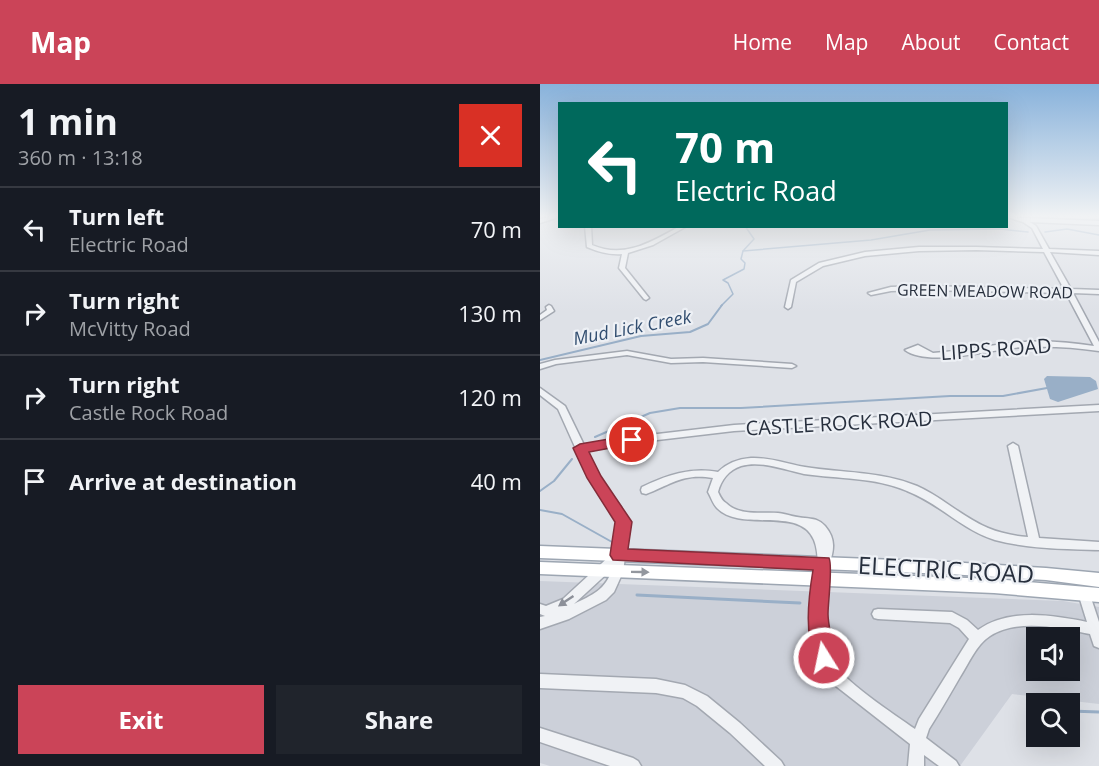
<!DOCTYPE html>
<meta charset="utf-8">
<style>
:root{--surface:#171b24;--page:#20242c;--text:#f1f3f6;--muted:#9ea1a6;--line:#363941;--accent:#cb4458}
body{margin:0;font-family:"Open Sans",sans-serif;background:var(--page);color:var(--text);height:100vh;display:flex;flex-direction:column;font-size:22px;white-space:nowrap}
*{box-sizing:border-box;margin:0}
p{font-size:20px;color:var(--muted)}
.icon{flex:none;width:33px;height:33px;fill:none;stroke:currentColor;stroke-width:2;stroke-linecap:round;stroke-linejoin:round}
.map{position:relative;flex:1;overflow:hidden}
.drawer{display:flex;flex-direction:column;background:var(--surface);width:540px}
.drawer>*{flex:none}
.guide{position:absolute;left:18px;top:18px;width:450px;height:126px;border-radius:0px;box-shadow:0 6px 24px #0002;background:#00695c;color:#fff;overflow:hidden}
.tools{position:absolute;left:486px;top:543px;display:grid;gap:12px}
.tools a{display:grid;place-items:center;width:54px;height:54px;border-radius:0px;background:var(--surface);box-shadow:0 6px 24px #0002;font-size:30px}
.pin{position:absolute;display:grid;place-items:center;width:51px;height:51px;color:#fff;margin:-26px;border:3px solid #fff;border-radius:50%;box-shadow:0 2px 6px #0007}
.me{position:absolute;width:66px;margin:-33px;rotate:350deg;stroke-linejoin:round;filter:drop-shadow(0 0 4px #0008)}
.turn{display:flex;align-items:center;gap:21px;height:126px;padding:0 18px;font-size:27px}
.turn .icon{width:78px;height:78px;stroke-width:2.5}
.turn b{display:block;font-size:42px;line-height:51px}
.round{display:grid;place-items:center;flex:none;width:63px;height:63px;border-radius:0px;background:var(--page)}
.headline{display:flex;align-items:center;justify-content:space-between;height:102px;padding:0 18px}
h1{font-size:36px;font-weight:700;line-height:45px}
.cta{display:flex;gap:12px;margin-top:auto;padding:12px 18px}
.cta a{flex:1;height:69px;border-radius:0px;background:var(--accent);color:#fff;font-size:24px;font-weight:700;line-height:69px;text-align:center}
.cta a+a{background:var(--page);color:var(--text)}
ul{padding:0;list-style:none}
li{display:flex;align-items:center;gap:18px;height:84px;padding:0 18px;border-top:2px solid var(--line)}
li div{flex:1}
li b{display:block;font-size:22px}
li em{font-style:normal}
header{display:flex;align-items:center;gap:36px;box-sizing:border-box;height:84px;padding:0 30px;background:var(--accent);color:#fff}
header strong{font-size:28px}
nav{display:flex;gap:33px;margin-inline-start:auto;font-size:21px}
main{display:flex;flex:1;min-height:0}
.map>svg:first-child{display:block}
.built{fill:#ccd0d9;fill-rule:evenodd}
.water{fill:#99afc7}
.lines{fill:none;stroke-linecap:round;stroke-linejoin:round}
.stream-far2{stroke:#99afc7;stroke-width:1.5}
.stream-far1{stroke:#99afc7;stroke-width:2}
.stream{stroke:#99afc7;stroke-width:3}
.minor-casing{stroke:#a3a8b1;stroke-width:3}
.major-casing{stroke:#9da6b2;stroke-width:3}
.minor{fill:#f0f2f5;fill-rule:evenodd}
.major{fill:#fff;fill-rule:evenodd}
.oneway{fill:#93979e}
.oneway2{fill:#8c9099}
.route{fill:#cb4458;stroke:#842c39;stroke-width:1.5}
.labels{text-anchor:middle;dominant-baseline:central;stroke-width:4.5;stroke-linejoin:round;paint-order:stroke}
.far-street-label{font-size:16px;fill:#272f3d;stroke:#edf0f5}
.far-water-label{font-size:18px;font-style:italic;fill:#324e70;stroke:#edf0f5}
.street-label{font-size:20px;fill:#272f3d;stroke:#edf0f5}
.near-street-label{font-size:24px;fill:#272f3d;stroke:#edf0f5}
</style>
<header>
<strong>Map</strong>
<nav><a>Home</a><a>Map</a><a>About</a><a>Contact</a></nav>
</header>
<main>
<section class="drawer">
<div class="headline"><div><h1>1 min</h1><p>360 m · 13:18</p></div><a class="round" style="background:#d93025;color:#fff"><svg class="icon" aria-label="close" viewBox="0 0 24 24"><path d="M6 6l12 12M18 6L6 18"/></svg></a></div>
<ul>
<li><svg class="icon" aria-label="left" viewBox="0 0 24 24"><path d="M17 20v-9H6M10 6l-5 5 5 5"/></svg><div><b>Turn left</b><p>Electric Road</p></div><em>70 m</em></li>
<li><svg class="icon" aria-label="right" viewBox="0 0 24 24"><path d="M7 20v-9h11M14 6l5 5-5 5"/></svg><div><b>Turn right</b><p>McVitty Road</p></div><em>130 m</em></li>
<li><svg class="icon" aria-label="right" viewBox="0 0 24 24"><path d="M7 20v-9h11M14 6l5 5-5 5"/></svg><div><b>Turn right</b><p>Castle Rock Road</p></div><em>120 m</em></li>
<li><svg class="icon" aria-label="arrive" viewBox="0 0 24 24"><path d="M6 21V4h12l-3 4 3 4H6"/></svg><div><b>Arrive at destination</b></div><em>40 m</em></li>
</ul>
<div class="cta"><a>Exit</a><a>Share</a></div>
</section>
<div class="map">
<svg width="559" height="682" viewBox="0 0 559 682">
<rect width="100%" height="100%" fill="#dee1e7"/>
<path class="built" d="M0,497l523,20 36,6v97l-87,-10 -52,72h-410l-10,-3zM496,554h34v32h-34z"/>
<path class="water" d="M507,292l43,1 6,4 2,8 -40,13 -8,-3 -6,-20z"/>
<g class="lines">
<g class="stream-far2">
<path d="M505,148l22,-3 32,6"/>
<path d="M203,167l128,-11 59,-10 70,-1 28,3"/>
<path d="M181,222l12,-12 -5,-11 -5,-3 21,-11 1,-6 -4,-4 2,-8 11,-12 -9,-13"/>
</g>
<g class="stream-far1">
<path d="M0,276l101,-24 49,-4 18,-8 14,-19"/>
<path d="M55,353l55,-24 30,-5h61l209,-12h53l44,-8"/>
<path d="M0,407l14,-10 18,-22"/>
<path d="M0,426l22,4 50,28"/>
</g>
<g class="stream">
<path d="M97,511l163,8"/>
<path d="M530,627l29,1"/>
</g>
<g class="minor-casing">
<g id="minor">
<path d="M10,133h9l-19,6v-4z"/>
<path d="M467,133l92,4v4l-69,-3 6,4 13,23 50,2v4l-49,-3 21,37 28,1v4l-26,-1 26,49v9c-25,-4 -50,-5 -75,-4 -29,1 -95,21 -119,3l13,-5 15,8 11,-1c23,-2 46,-7 70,-9 26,-3 53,-1 80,3l-28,-53 -144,-3 -31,1 -20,4 -3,-2 23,-6 31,-1 142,3 -20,-37 -68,-2 -57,1 -54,5 -42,10 -27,16 -5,25 -3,2 -3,-2 6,-27 28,-17 46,-11 54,-5h57l67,2 -11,-21 -9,-6z"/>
<path d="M45,142h6l1,19c32,14 60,-3 88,-19h7l-34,19 -25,8 -3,15 24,30 -3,2 -2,-1 -25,-31 3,-14c-13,1 -23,-2 -35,-7z"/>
<path d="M9,221l2,1 3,5 -14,9v-5l7,-5 -1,-3z"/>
<path d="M87,267l44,8 32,-1 89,6 4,2 -4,2 -89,-6 -32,1 -44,-8 -71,9 -16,5v-5l15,-4z"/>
<path d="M0,304l25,18 19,39 48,-8 102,-12 365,-20v6l-365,20 -102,12 -46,8 12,26 23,30 8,20 -6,45 -9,20 -8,8 -37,19 -29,10v-12l5,-1 -5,-2v-10l6,2 17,-7 51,-47 5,-25 -7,-16 -23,-33 -31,-69 -18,-14zM72,485c-6,21 -20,26 -38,35z"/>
<path d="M473,359l5,3 21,92 60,4v8c-35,-1 -70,-1 -104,-10 -33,-10 -56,-37 -88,-49 -32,-14 -69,-12 -103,-17 -19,-4 -43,-14 -63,-8 -12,4 -20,14 -23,26 2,4 4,9 8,11 13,13 35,9 52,10 9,1 19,5 27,5 8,1 14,1 20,8 17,20 2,35 1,56 -1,21 -3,58 5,77 9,20 64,56 84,70l4,-10 50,-80 -10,-11 -9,-5 -72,-4 -4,-1 -2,-4 2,-4 4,-1 74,3 15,8 11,10c31,-22 73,-15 109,-8l-9,-29 2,-4 4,-1 4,1 11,33v26l-5,-2 -4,-12c-30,-6 -72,-16 -100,2 -14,9 -21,27 -30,41 -10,17 -20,35 -31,52l-3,9 30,23 3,5h-20l-15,-11v11h-16l2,-22 -78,-61c-5,-8 -11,-15 -14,-24 -7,-21 -6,-57 -4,-78 1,-5 3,-9 4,-14 0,-7 -1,-20 -4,-27 -15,-35 -73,-7 -97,-32 -4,-4 -6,-11 -9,-16l5,-14c-30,-5 -41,6 -67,16l-4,-1 -1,-3 1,-3c25,-12 48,-20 76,-15 9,-9 20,-13 33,-14 18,-1 36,6 54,9 37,6 76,4 112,19 25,11 45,31 71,42 12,5 26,8 40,9l-20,-91z"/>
<path d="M0,590l116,5 29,6 22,11 33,27 41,38 3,5h-19l-35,-33 -33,-27 -14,-8 -27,-5 -116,-5z"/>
<path d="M0,644l93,30 5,3 3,5h-31l-70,-24z"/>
</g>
</g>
<g class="major-casing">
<g id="major">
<path d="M0,462l408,16 98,6 53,5v14l-53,-7 -98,-6 -408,-16z"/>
<path d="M0,478l454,17 105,9v14l-105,-9 -454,-19z"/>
</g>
</g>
<use href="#minor" class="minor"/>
<use href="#major" class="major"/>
</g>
<defs><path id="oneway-solid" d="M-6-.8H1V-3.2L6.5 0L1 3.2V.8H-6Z" transform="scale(1.5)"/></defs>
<use class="oneway" href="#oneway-solid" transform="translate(100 488) rotate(1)"/>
<use class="oneway2" href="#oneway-solid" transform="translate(26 517) rotate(146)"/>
<linearGradient id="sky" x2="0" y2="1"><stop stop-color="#88b2db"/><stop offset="0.58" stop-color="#f0f2f4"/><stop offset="1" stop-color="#f0f2f4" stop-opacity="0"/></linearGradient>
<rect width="559" height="228" fill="url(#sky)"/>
<path class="route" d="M92,351l7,5 -2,3 -48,9 12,24 31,46 -4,27 201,9c4,8 -1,44 -1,56 0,16 9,37 3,51l-7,3 -7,-3c-13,-28 -9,-65 -4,-95l-200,-10 -3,-5 5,-33 -28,-44 -14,-30 7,-4z"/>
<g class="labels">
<g class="far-street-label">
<text transform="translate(445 207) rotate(1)">GREEN MEADOW ROAD</text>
</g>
<g class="far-water-label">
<text transform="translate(92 243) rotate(-11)">Mud Lick Creek</text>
</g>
<g class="street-label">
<text transform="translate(456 265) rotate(-4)">LIPPS ROAD</text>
<text transform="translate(299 339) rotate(-3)">CASTLE ROCK ROAD</text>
</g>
<g class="near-street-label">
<text transform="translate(406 485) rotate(3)">ELECTRIC ROAD</text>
</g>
</g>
</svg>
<div class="tools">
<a><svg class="icon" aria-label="sound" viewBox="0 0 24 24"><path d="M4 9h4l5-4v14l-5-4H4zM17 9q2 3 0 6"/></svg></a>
<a><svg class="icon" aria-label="search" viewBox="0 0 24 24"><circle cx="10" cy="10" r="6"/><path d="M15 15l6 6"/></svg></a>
</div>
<div class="pin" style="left:92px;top:356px;background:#d93025"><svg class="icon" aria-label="arrive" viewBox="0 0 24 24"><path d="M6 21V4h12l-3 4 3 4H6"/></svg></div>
<svg class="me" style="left:284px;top:574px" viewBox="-20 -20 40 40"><circle r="17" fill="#cb4458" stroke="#fff" stroke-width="3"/><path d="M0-11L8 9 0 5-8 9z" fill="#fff"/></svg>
<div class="guide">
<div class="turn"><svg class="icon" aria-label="left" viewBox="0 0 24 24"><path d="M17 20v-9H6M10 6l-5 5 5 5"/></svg><div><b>70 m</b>Electric Road</div></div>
</div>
</div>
</main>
